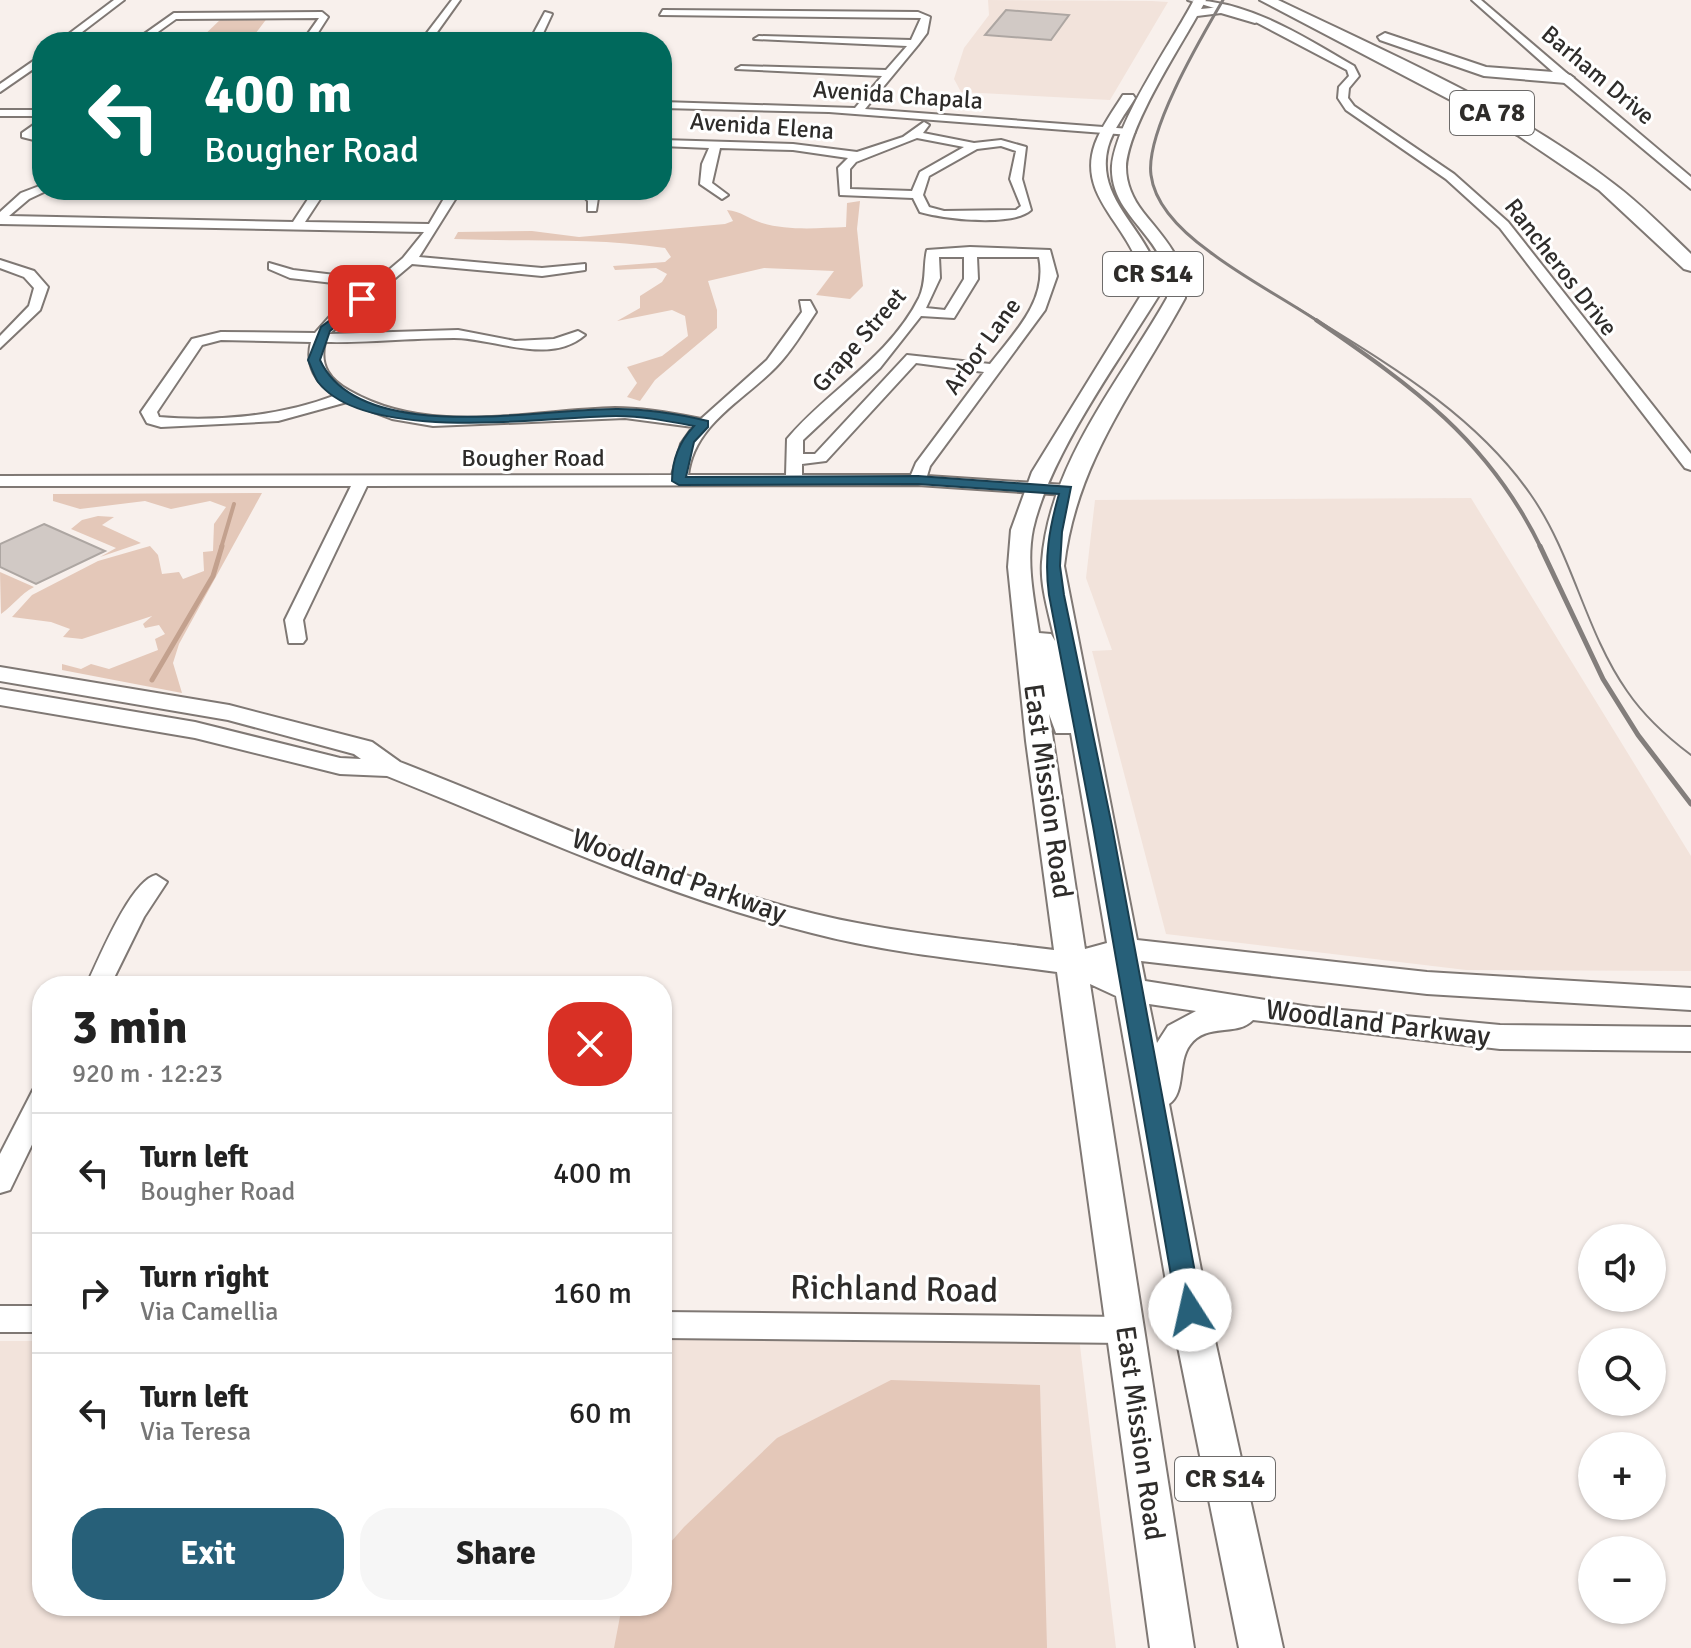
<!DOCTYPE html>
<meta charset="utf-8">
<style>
:root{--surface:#fff;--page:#f6f6f6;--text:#222;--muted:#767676;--line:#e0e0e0;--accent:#276079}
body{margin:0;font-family:Signika,sans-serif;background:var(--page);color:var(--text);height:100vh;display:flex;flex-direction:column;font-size:30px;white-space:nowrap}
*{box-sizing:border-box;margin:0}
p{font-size:26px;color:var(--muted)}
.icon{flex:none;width:44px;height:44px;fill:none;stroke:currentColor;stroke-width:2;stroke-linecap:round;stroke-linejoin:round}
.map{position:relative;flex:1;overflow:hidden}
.panel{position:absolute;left:32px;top:976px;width:640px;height:640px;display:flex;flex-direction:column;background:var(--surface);border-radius:32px;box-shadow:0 2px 6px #0004}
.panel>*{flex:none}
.hud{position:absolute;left:32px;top:32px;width:640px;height:168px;border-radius:32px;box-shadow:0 2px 6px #0004;background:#00695c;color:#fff;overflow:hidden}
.fabs{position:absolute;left:1578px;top:1224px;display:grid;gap:16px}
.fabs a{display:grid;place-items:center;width:88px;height:88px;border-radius:50%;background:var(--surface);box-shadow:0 2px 6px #0004;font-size:40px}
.pin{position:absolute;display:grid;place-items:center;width:68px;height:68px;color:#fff;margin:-34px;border-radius:16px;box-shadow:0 4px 12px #0006}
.me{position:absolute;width:88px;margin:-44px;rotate:350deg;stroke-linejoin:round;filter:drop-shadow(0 0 6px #0008)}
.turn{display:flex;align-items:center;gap:28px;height:168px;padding:0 40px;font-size:36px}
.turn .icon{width:104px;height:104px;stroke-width:2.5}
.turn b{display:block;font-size:56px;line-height:68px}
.round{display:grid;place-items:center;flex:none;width:84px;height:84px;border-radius:32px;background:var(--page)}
.headline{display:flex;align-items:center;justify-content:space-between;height:136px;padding:0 40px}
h1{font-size:48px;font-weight:700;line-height:60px}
.cta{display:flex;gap:16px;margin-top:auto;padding:16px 40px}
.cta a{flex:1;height:92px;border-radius:32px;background:var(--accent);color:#fff;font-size:32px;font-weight:700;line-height:92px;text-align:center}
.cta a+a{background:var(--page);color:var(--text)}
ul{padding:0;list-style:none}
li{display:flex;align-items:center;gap:24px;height:120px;padding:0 40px;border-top:2px solid var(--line)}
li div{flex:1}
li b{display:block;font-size:30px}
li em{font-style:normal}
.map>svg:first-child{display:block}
.built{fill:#f2e3db}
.green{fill:#e4c8b9}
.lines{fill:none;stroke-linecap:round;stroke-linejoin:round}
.stream-far1{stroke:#c3a18e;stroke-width:4}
.stream{stroke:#c3a18e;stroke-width:5}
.building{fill:#d1c9c5;stroke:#ada6a2;stroke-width:2}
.minor-casing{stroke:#7f7874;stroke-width:4}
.major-casing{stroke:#7f7874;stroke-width:4}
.highway-casing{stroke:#7f7874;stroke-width:4}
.minor{fill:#fff;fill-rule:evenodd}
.major{fill:#fff;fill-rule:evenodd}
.highway{fill:#fff;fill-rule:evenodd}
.tram{stroke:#837e7c;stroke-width:2}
.rail-far2{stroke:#837e7c;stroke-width:3}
.rail-far1{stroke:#837e7c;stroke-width:4}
.rail{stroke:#837e7c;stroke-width:5}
.route{fill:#276079;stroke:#193e4f;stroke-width:2}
.labels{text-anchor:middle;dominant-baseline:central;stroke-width:6;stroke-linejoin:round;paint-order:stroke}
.far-street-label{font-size:24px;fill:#2e2c2a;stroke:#fff}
.shield{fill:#fff;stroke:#6d6b6a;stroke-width:2}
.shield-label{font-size:26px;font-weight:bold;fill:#2e2c2a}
.street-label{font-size:28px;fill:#2e2c2a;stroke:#fff}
.near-street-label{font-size:34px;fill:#2e2c2a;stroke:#fff}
</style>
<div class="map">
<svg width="1691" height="1648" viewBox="0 0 1691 1648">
<rect width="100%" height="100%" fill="#f8f0ec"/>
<g class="built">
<path d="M988,0l164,1 16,1 -58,98 -149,-8 -7,-13 10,-31 25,-33z"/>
<path d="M1471,498l220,358v115l-225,-1 -300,-36 -74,-283 20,-1 -26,-72 9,-78z"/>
<path d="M1078,1329l38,319h-1116v-307h42v265h620v-272z"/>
</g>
<g class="green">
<path d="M268,17l-19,25h-52l25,-24z"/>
<path d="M860,201l-3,28 6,57 -13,13 -34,-4 18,-24 -70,-3 -56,13 9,29v18l-62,52 -15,21 -13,-4 10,-14 -10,-16 35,-11 26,-20 -3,-20 -13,-6 -55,11 23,-13v-12l22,-14 5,-8 -11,-6 -41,2 -2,-4 52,-4 6,-5 -6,-9c-70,-11 -141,-6 -211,-9l4,-7 74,-1 47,6 146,-13 8,-3 -6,-11c14,1 22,9 35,13 27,8 57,5 84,4l1,-24z"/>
<path d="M262,493l-83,151 -6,19 9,30 -120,-23v-6l19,5 10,-5 18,5 49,-19 -3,-11 10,-5 -6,-9 -14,3 -2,-4 9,-8 -70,23 -19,-2 7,-8 -19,-7 -39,-5 20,-22 66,-34 52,-15 8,9 4,19 17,-2 4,7 21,-8 -1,-19 10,-1 1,-27 12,-17 -16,-6 -39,8 -26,-8 -65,8 -27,-8v-7z"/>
<path d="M98,516l16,1 -12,8 39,18 -41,14 16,-9 -45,-19 11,-9z"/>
<path d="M0,572l34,15c-15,8 -20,18 -33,27z"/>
<path d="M891,1380l149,5 7,263h-433l8,-42h40v-54l22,-25 93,-89z"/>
</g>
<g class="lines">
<path class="stream-far1" d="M221,548l13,-44"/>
<path class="stream" d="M152,680l61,-104 9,-30"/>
</g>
<g class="building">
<path d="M1006,10l63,5 -18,25 -66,-5z"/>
<path d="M44,524l61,27 -69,33 -36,-17v-23z"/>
</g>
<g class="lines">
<g class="minor-casing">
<g id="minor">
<path d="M114,0h10l-55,42h-11z"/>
<path d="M452,0h8l-30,42h-10z"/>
<path d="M1188,0c60,0 116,37 166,66l5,10 -10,12 -1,10 6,8 100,68 54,48 183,232v16l-6,-2 -185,-240 -54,-49 -100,-69 -8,-12 1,-11 10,-11 -2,-6 -97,-51z"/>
<path d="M1472,0h9l89,76v4h-8z"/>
<path d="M663,10l255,2 12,5 -3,16 -9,12 -53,64 265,20 5,3 -5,3 -301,-23 -167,-4v-6l193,6 27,-32 -146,-7 5,-3 145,4 21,-24 -153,-7 5,-3 152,4 10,-22 -261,-3z"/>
<path d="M322,12l6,5 -16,25h-10l17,-24 -143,1 -32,23h-11l41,-29z"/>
<path d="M545,12l7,2 -13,28h-10z"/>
<path d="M42,55v8l-42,29v-8z"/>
<rect x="0" y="110" width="42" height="6"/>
<path d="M42,119v8l-8,7 8,2v6l-20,-5v-4z"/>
<path d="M924,122l5,3 -6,8 51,10 27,-3 25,7 -4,32 9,31c-19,17 -87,9 -111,2l-7,-14 -73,-3 -2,-27 10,-10 -55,-8 -73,-2 -8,35 16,12 -6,4 -22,-15 2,-20 7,-16 -47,-2v-6l131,4 64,8 46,-15zM917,138l47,9 -44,25 -8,19 -62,-2v-20l6,-7zM1001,146l15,5 -6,28 11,27 -5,4 -72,1 -15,-4 -6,-12 6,-19 48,-27z"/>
<path d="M42,185l4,6 -17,8 -20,17 284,6 21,-32h12l-21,32 124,2 20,-34h12l-42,67 123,11 43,-4v6l-43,6 -130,-12 -83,70 129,-4 57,11 39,-2 24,-8 7,4c-36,31 -90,3 -131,3 -43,0 -86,5 -129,4 -6,24 5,38 25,49 81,46 178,19 265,17 29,0 57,5 86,11l66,-59 35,-48 -2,-11h10l6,11c-13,19 -24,39 -40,55 -33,34 -82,57 -88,108h98l1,-36c41,-49 102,-81 132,-141 8,-17 4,-32 8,-48l43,-3 80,3 7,26 -12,34 -115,156 -3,10 139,9 8,5 -8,5 -148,-10 -551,1 -64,134 3,19 -3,4h-14l-4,-23 66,-134h-351v-10l672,-1 9,-31 12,-17 -68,-9 -192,8 -41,-7 -45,-17 -69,19 -117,6 -14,-4 -6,-11 51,-73 29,-7 94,1 16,-18 37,-28 -78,-9 -21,-9v-6l24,7 84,10 26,-22 21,-26 -424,-8v-12l21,-19zM939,257h25v22l-19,31 -19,-2 14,-30zM977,257h62c9,43 -24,75 -49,107l-83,-9 -92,99h-12v-14l77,-72 41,-52 33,2 24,-39zM221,340l90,2c-6,23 5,42 25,53 -54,21 -119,27 -177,22l-2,-5 45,-67zM916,363l68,9 -68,91 -5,12h-109v-11l24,-3z"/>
<path d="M578,190h12l8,8 -2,13h-8v-10z"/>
<path d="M0,260l34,11 14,16 -8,23 -40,38v-12l29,-30 5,-18 -10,-11 -24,-9z"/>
<path d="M156,875l11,7 -23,35 -34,69h-24c12,-25 44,-105 70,-111z"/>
<path d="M42,1087v37l-32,66 -10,3v-39l33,-64z"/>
<rect x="0" y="1306" width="42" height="26"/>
<path d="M662,1312l462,5 11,4 4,9 -4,9 -11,4 -462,-5z"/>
</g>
</g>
<g class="major-casing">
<g id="major">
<path d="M1194,0h12l-5,9 20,-2 40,13 -6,3 -34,-10 -24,3c-20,36 -69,111 -71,151 0,17 7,32 17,45 23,29 43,47 42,86 -49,90 -109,163 -121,268l73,374 290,32 264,16v22l-264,-16 -286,-33 4,20 165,26 190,18 191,2v24l-191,-2 -247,-29c-16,17 -46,2 -63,25 -13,17 -4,48 -21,59l43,223 71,321h-44l-65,-321 -58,-331 -26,-12 104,664h-44l-93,-676c-81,-11 -165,-18 -245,-39 -146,-36 -285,-101 -425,-157l-47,-2 -145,-36 -195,-33v-16l195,33 145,36 21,1 -7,-5 -126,-34 -228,-39v-14l229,38 143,37 28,20c134,52 277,119 415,152 78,19 160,26 239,36l-28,-209 -18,-174 3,-37 21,-58 111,-180c1,-60 -69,-89 -48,-148 6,-17 18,-33 28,-49h10l2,3c-9,15 -22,31 -27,49 -15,58 51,87 53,145 -41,67 -111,162 -128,237 -7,34 1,70 6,104l12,1 4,7c-5,-24 -15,-54 -13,-79 7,-99 78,-181 125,-264 3,-45 -20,-57 -43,-91 -8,-12 -13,-27 -12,-41 4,-45 60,-124 82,-166zM1049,714l7,19h15l36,210 -22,6zM1149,1004l47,7 -28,15 -11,17z"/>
<path d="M1562,75h8l121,102v12l-129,-108z"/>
</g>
</g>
<g class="highway-casing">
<g id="highway">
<path d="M1260,0h18c114,55 235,106 336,184 28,21 52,46 77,70v17l-7,-2 -85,-79 -80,-54z"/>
<path d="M1385,33l101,34 80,6 8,5 -8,5 -82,-7 -104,-36 -2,-3z"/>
</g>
</g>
<use href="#minor" class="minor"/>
<use href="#major" class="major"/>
<use href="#highway" class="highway"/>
<path class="tram" d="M1296,307c85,53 177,104 235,188 42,60 54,136 96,196 17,25 40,46 64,64"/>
<path class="rail-far2" d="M1223,0c-22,38 -78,132 -72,175 4,32 34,59 59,77 34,26 73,46 109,70"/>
<path class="rail-far1" d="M1316,320c97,67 172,119 225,228"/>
<path class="rail" d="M1540,546l63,133 35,56 53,69"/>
</g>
<path class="route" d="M362,296l4,5 -36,30 -10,29c40,87 221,48 298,49 30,0 60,5 90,12v6l-14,15 -8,35 232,-1 153,11 -9,45 -2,34 4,29 48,231 90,484 -3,7 -9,3 -9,-3 -4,-7 -84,-484 -44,-231c-5,-36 0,-66 10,-101l-141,-10 -239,1 -7,-4c0,-22 7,-39 22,-55 -26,-5 -52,-10 -78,-10 -70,1 -250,28 -298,-34 -4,-6 -7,-15 -10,-22l13,-33z"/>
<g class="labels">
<g class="far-street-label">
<text transform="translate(1598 75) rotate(40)">Barham Drive</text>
<text transform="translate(898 95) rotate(4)">Avenida Chapala</text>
<text transform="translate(762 126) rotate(4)">Avenida Elena</text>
<text transform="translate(1561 267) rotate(52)">Rancheros Drive</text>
<text transform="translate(859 340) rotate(-49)">Grape Street</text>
<text transform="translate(982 346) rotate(-54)">Arbor Lane</text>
<text x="533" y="458">Bougher Road</text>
</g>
<g class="shield">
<rect x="1450" y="91" width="84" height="44" rx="6"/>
<rect x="1103" y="252" width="100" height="44" rx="6"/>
<rect x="1175" y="1457" width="100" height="44" rx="6"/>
</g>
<g class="shield-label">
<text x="1492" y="113">CA 78</text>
<text x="1153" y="274">CR S14</text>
<text x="1225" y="1479">CR S14</text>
</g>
<g class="street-label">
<text transform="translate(1048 791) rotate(82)">East Mission Road</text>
<text transform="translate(679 876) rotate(20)">Woodland Parkway</text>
<text transform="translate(1378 1023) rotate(7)">Woodland Parkway</text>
<text transform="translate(1140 1433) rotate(82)">East Mission Road</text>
</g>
<g class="near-street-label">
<text transform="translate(894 1289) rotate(1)">Richland Road</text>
</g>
</g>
</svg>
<div class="fabs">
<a><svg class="icon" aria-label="sound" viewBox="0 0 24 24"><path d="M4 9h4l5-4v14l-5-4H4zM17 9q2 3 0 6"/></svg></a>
<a><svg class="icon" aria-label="search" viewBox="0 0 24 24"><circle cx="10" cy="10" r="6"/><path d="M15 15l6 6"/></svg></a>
<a>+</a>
<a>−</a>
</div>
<div class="pin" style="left:362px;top:299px;background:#d93025"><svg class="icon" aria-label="arrive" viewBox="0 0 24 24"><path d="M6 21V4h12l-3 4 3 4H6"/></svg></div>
<svg class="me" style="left:1190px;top:1310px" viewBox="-20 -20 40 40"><circle r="19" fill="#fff"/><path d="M0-13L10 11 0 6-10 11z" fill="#276079"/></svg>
<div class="hud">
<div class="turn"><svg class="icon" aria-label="left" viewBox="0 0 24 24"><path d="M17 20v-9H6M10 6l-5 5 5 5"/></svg><div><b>400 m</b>Bougher Road</div></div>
</div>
<section class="panel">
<div class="headline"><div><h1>3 min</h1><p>920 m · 12:23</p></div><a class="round" style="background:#d93025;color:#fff"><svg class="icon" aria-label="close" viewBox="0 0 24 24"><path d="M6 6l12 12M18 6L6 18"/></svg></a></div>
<ul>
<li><svg class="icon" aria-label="left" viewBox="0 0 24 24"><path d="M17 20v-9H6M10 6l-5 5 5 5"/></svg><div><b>Turn left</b><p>Bougher Road</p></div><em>400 m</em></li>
<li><svg class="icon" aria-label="right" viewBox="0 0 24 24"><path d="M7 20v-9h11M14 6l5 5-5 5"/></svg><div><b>Turn right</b><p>Via Camellia</p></div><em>160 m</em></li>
<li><svg class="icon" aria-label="left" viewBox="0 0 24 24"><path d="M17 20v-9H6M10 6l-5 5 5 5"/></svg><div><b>Turn left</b><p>Via Teresa</p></div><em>60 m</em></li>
</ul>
<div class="cta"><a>Exit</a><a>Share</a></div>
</section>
</div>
